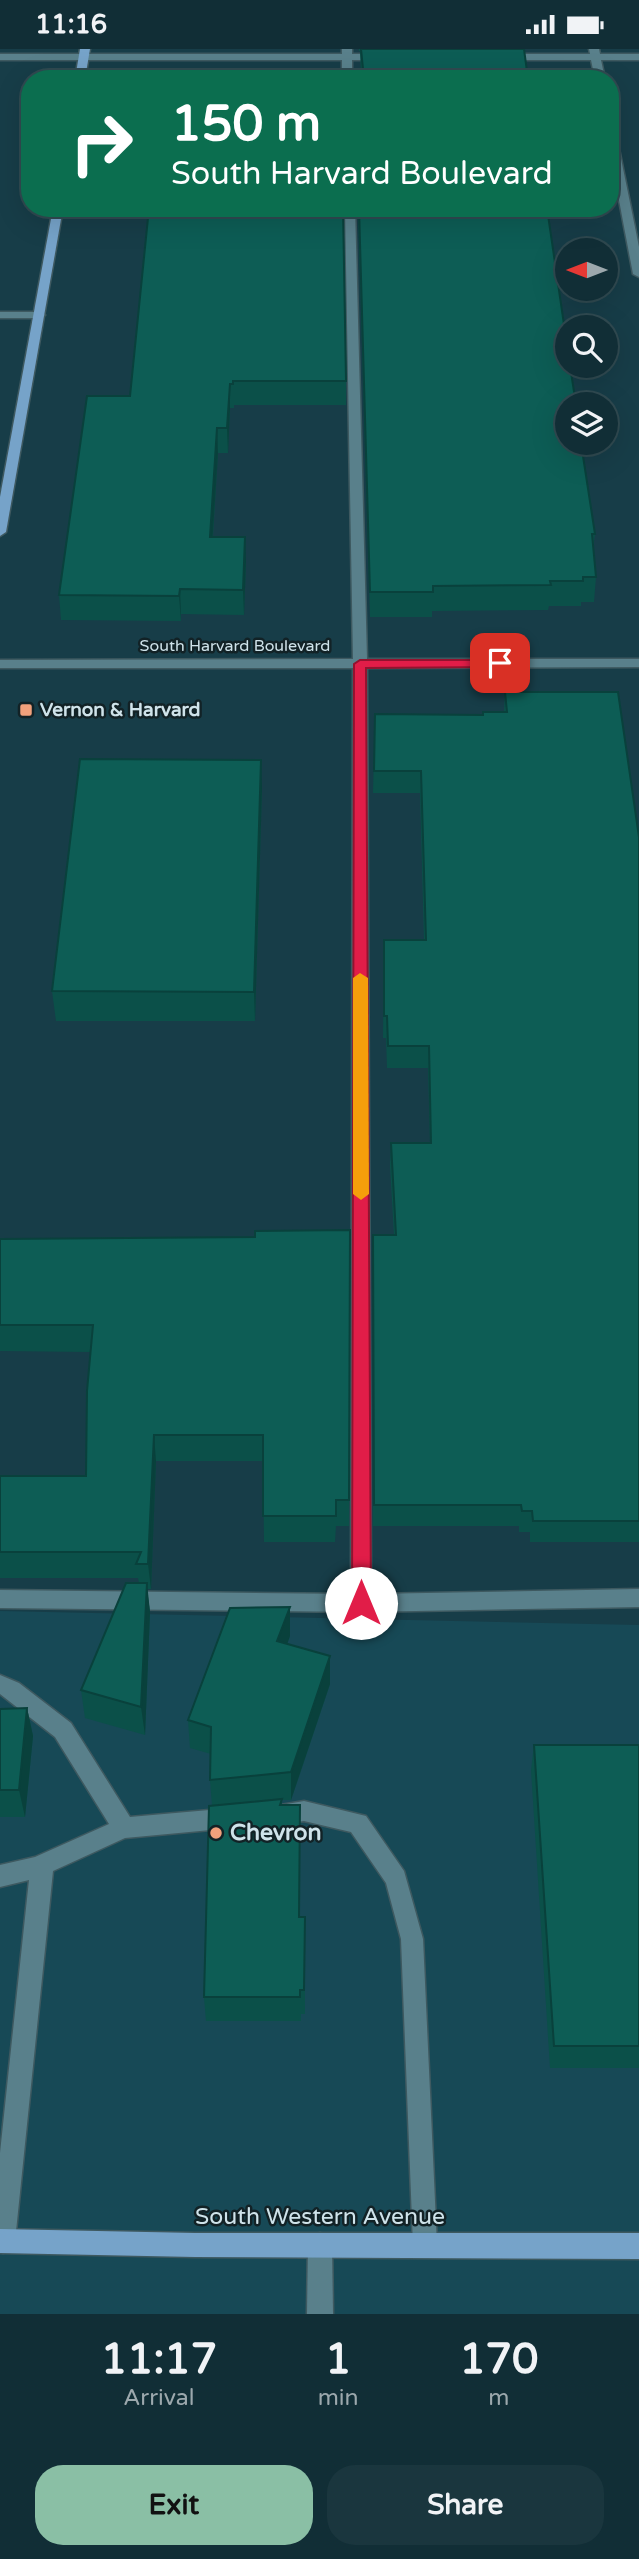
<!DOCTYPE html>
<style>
:root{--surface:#112e36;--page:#1a363e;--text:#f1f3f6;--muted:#9ca8ad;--line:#304a51;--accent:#8abfa5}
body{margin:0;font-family:"Varela Round",sans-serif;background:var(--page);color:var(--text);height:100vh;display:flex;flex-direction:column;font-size:26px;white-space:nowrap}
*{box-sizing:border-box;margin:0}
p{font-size:23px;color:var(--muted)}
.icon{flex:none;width:38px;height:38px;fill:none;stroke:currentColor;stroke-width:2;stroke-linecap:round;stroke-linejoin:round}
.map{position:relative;height:2265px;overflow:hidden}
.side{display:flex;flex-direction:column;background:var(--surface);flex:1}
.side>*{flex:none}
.banner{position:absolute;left:21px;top:21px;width:598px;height:147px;border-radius:28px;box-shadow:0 7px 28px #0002,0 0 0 2px var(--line);background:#0b6e4f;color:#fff;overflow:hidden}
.needle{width:46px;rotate:270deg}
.controls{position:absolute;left:555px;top:189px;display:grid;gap:14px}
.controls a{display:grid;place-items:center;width:63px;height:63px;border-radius:50%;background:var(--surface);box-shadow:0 7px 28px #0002,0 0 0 2px var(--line);font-size:35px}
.pin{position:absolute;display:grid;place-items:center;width:60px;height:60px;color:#fff;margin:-30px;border-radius:14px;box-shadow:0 4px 10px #0006}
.me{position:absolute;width:77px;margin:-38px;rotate:0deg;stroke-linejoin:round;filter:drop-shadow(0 0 5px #0008)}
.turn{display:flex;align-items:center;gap:24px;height:147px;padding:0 35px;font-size:32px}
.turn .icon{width:91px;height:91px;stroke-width:2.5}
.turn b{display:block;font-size:49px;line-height:60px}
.eta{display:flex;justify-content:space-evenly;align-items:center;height:119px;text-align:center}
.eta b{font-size:42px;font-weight:800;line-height:49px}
.cta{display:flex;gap:14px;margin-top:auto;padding:14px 35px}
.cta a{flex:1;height:80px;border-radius:28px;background:var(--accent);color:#111;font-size:28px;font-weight:800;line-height:80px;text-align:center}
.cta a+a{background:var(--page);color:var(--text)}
.status{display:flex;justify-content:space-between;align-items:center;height:49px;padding:0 35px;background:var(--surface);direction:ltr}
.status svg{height:19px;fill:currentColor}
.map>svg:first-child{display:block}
.built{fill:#174956}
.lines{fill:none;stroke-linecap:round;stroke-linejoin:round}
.minor-casing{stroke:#3e5960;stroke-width:3}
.major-casing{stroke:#3e5960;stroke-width:3}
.minor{fill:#59808b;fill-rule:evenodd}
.major{fill:#76a3c9;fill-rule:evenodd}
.wall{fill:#0b5049}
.shaded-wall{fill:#09413c}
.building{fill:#0d5d55;stroke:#09413c;stroke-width:2}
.route{fill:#e11d48;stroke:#92132f;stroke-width:2}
.slow{fill:#f59e0b}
.poi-dot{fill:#f1a17c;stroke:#122226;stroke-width:2.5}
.labels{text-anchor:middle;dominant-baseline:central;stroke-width:5;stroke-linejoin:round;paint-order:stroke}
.far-street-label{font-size:16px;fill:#cfe3ea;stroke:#122226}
.poi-label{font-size:19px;font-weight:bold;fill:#cfe3ea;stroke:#122226;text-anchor:start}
.near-poi-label{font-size:23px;font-weight:bold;fill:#cfe3ea;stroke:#122226;text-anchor:start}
.near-street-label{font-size:23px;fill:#cfe3ea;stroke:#122226}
</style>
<div class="status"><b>11:16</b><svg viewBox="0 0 49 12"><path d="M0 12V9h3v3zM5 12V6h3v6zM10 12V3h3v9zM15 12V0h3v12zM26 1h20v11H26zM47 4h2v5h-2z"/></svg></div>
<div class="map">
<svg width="639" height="2265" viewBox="0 0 639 2265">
<rect width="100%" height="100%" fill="#173d48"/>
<path class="built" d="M0,1562l639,14v689h-639z"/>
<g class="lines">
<g class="minor-casing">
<g id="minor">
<path d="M342,0h10v5h32l5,3 -5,3h-32v19h-10v-19h-342v-6h342z"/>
<path d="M589,0h10l1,5h39v6h-38l4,19h-10l-4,-19h-88l-5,-3 5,-3h87z"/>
<path d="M611,82l5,3 23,113v30l-6,-3 -22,-116z"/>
<path d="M345,159h10l12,451h272v8l-272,1 4,926 268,-5v18l-278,5 -361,-4v-18l351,4 2,-926h-353v-8l353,-1z"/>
<path d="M0,263h39l6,3 -6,3h-39z"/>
<path d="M0,1626l19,8 52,40 59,94 102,-9 8,3 3,7 -3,7 -8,3 -107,10 -72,33 -38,370 -3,9 -9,3 -3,-1v-99l29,-273 -29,7v-22l35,-8 74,-33 -54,-87 -55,-43z"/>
<path d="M304,1752l62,15 38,55 19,68 14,306 -3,9 -9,3 -9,-3 -3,-9 -12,-306 -15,-56 -35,-51 -47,-11 -27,3 -8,-3 -3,-7 3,-7z"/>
<path d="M320,2184l9,3 3,9 1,69h-26l1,-69 3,-9z"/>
</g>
</g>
<g class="major-casing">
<g id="major">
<path d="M80,0h10l-5,30h-10z"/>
<path d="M53,159h10l-57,324 -6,4v-39z"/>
<path d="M0,2180l195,4h444v26l-444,-2 -195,-4z"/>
</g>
</g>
<use href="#minor" class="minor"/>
<use href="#major" class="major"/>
</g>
<g class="wall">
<path d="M359,0h165l4,30h-167l-1,-28h-1z"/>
<path d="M150,159l196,173v24h-112v3h-4l-2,45h-10l-5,84 33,25 -2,53 -63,-1v7l-120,-1 -2,-25 71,-199z"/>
<path d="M358,159h189l48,326 -2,14 3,29 -2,25h-13v4h-32l-1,4 -116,1v6h-62z"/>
<path d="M505,643l134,145v705h-109v-10h-11v-6h-146v-291h21l-4,-69 1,-23h39l-2,-75h-41l-1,-30h-3l1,-98h40l-4,-147h-47l2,-79 108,1 21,-3z"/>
<path d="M262,740l-7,232h-199l-4,-30z"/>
<path d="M0,1190l349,261v26h-13l-1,16h-71l-1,-81h-107l-5,128h-4l3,23 -5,123 -60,-17 -4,-28 58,-107 -1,-5h-138v-102h86l4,-124 -90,-1z"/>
<path d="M290,1587l-3,8 43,12v28l-39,116h-9v5h18v112h5v97h-4v7h-95l-2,-24 8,-192 -2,-25 1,-26 -21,-6 -2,-28z"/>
<path d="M27,1659l6,28 -8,81h-25v-108z"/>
<path d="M534,1696h105v323h-89l-19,-298z"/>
</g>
<g class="shaded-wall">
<path d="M230,335v24l-2,45 -1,-25z"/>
<path d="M217,379l1,25 -7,109 -1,-25z"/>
<path d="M245,488l1,25 -2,53 -1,-25z"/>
<path d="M180,540l1,25v7l-2,-25z"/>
<path d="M261,711l1,29 -7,232 -1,-29z"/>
<path d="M154,1386l2,26 -5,128 -3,-25z"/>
<path d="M147,1534l3,29 -5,123 -4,-28z"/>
<path d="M290,1558v29l-12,33 -1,-28z"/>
<path d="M330,1607v28l-39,116v-28z"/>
<path d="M27,1659l6,28 -8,81 -6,-27z"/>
</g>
<g class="building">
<path d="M361,0h163l4,30h-164z"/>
<path d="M149,159h194l3,173h-113v3h-3l-3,44h-10l-7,109h35l-2,53 -63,-1 -1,7 -120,-1 28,-199h43z"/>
<path d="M359,159h188l20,137v21h3l6,38h-9v39h14l14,91h-3l4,43h-13v4h-33l1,4 -118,1v6h-63z"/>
<path d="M505,643h113l21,145v684h-106l-1,-10h-10l-1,-6h-147l-1,-270h23l-5,-92h40l-2,-97h-41l-1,-30h-3v-76h42l-5,-169h-47l1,-57 108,1v-3h24z"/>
<path d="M80,710l181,1 -7,232 -202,-1z"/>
<path d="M350,1181l-1,270h-13v16h-73v-81h-109l-6,129h-12l5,-12h-141v-76h86l1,-85 6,-66h-93v-86l255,-2v-6z"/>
<path d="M126,1534h21l-6,124 -60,-17z"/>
<path d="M290,1558l-13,34 53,15 -39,116 -81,8 1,-53 -23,-7 42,-112z"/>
<path d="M27,1659l-8,82h-19v-81z"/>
<path d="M534,1696h105v301h-85z"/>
<path d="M282,1750l-2,6h20l-1,112h6l-1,73h-4v7h-96l5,-191z"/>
</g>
<path class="route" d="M360,611h140l6,3 -6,4 -134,1 5,935 -3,6 -7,2 -6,-2 -3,-6 2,-939z"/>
<path class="slow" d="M360,924l8,5 1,216 -8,6 -8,-6v-216z"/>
<g class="poi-dot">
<rect x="19" y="654" width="14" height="14" rx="3.5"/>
<circle cx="216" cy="1784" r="7"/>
</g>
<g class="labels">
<g class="far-street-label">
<text x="235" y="597">South Harvard Boulevard</text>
</g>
<g class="poi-label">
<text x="40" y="661">Vernon &amp; Harvard</text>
</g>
<g class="near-poi-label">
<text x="230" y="1784">Chevron</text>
</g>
<g class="near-street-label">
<text x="320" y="2168">South Western Avenue</text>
</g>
</g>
</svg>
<div class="controls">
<a><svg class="needle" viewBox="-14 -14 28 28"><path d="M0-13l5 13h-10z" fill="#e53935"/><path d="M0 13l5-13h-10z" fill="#9ca8ad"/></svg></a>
<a><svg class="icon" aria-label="search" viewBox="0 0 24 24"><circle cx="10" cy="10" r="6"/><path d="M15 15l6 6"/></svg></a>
<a><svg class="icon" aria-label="layers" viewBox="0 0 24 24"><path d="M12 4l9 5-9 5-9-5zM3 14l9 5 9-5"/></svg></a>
</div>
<div class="pin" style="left:500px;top:614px;background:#d93025"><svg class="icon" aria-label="arrive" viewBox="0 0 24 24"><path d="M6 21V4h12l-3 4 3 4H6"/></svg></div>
<svg class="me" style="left:361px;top:1554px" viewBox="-20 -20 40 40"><circle r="19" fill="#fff"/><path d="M0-13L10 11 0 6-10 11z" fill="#e11d48"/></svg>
<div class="banner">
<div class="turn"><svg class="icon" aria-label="right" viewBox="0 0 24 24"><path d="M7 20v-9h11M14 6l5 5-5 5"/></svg><div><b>150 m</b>South Harvard Boulevard</div></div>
</div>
</div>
<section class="side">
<div class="eta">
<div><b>11:17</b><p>Arrival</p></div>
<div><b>1</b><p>min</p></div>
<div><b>170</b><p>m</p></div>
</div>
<div class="cta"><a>Exit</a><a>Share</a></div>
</section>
